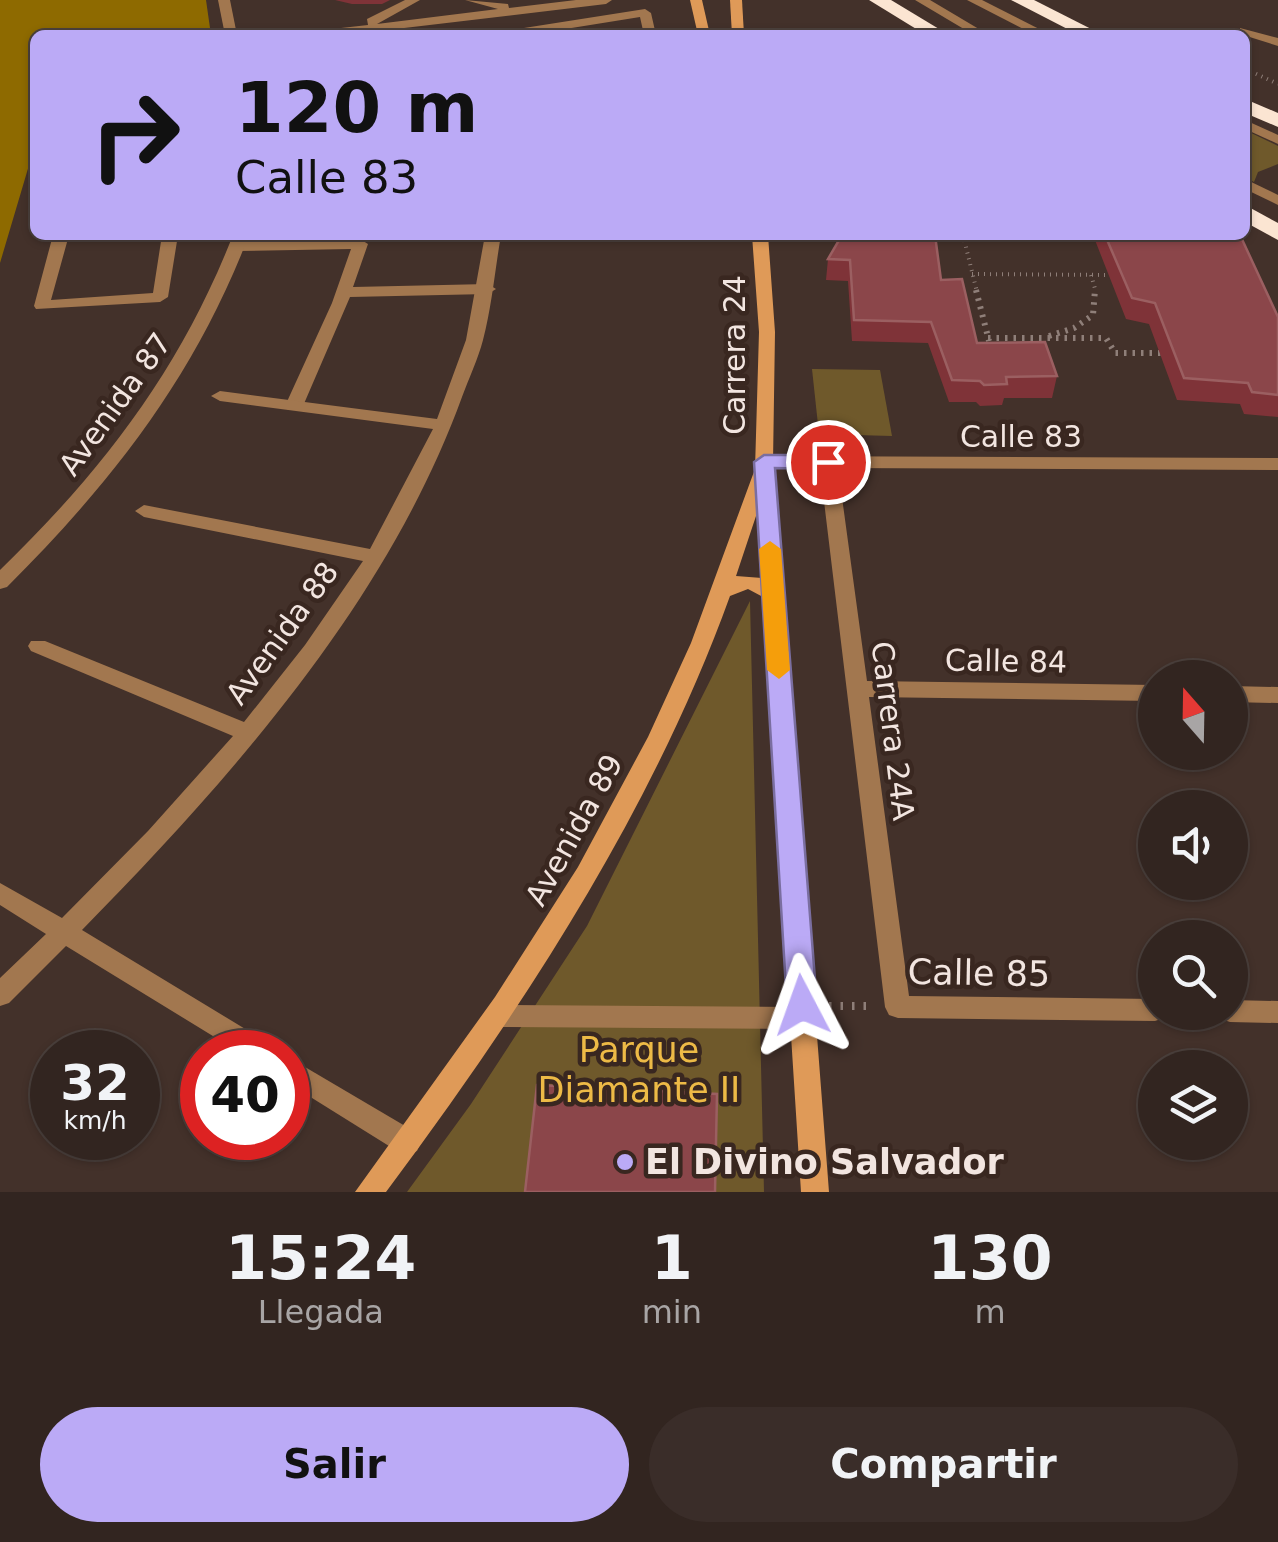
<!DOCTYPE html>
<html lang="es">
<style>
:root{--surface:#322520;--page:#3a2d29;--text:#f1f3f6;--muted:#a8a5a5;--line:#4d423e;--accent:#bbaaf6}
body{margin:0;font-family:"DejaVu Sans",sans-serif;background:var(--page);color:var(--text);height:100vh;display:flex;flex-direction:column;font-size:38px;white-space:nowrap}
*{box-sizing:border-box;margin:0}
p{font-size:32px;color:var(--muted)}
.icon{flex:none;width:55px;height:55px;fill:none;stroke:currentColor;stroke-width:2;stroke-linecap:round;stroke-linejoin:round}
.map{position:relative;height:1192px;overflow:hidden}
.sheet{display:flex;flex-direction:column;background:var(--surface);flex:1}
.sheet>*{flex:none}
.top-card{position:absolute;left:30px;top:30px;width:1220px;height:210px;border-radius:15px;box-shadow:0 2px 8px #0004,0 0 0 2px var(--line);background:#bbaaf6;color:#111;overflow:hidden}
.needle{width:65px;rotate:340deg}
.fabs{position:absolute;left:1138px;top:660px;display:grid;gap:20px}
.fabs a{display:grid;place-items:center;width:110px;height:110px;border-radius:50%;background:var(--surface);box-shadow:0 2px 8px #0004,0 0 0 2px var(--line);font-size:50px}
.speed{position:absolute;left:30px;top:1030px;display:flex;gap:20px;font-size:50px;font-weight:700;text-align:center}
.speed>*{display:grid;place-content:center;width:130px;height:130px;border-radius:50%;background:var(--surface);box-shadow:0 2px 8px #0004,0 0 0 2px var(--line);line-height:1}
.speed small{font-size:25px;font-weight:400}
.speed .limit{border:15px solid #d22;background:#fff;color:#111}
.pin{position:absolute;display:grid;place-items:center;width:85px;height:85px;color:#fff;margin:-42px;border:5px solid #fff;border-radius:50%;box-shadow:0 2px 10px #0007}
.me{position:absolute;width:110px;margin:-55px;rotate:356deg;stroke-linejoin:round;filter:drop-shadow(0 0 8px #0008)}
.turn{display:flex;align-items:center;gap:35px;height:210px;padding:0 40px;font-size:45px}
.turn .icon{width:130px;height:130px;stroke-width:2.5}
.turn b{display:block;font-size:70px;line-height:85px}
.eta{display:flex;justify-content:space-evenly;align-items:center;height:170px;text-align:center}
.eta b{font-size:60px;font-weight:700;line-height:70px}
.cta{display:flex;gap:20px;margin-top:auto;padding:20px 40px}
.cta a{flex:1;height:115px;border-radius:60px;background:var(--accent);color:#111;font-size:40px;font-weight:700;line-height:115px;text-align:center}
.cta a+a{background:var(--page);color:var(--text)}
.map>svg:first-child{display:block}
.green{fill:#6f592b}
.forest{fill:#8e6a00}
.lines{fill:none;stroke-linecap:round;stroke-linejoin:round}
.path-far2{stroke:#8f7f79;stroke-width:4;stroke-dasharray:1 5;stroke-linecap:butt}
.path-far1{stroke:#8f7f79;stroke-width:6;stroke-dasharray:2.5 6;stroke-linecap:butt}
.path{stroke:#8f7f79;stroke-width:8;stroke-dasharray:2.5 9;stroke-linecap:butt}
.lane{fill:#a2774f;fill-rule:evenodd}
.street{fill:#a2774f;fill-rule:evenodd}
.secondary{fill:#df9a58;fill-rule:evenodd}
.highway{fill:#fbe5d2;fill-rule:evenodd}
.wall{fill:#7f3338}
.building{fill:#8b464a;stroke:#9b5f61;stroke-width:2.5}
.route{fill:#bbaaf6;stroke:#7a6ea0;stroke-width:2.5}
.slow{fill:#f59e0b}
.poi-dot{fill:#bbaaf6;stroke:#392720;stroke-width:4}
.labels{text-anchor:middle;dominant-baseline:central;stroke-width:9;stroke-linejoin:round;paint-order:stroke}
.street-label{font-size:30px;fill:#f2e5e0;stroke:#392720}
.near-street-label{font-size:35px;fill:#f2e5e0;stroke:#392720}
.near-park-label{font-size:35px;fill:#edba46;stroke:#392720}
.near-poi-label{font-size:35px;font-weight:bold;fill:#f2e5e0;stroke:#392720;text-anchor:start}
</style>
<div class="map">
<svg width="1278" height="1192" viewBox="0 0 1278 1192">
<rect width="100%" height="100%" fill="#43312a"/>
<g class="green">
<path d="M1245,130l33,16v18l-20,8 -4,10 -9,-5z"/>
<path d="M812,369l68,1 12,66 -73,-2z"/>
<path d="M750,601l14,591h-357l64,-88 116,-178z"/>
</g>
<path class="forest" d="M0,0h206l5,35h-176v110l-35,118z"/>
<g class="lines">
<g class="path-far2">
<path d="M1245,75l7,-3 26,12"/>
<path d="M963,235l14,57"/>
<path d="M972,274l144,1"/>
<path d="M1091,275l5,17"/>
</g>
<g class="path-far1">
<path d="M976,290l13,51"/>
<path d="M1049,336l25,-8 19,-13 2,-25"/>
<path d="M988,338h118l9,15h49"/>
</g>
<path class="path" d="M829,1006h38"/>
<g class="lane">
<path d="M405,0h15l-43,24 121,-15 -33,-9 43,4 1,4 67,-8h36l-6,4 -261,31h-37l6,-4 54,-6 -1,-6z"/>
<path d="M915,0h15l59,35h-15z"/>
<path d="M967,0h15l69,35h-16z"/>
<path d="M645,9l6,4 5,22h-12l-4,-18 -112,18h-30l6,-4z"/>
<path d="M1240,28l38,10v8l-38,-12z"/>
<path d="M1245,120l33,15v9l-33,-15z"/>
<path d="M1245,179l33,16v10l-33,-16z"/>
<path d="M53,235h16l-18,65 102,-7 9,-58h16l-10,62 -8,5 -124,7 -2,-3z"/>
<path d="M360,239l8,5 -15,43 135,-3 8,5 -8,5 -138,3 -47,109 -3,4h-12l-3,-4 47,-103 19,-54 -114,2 -8,-5 8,-5z"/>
</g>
<g class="street">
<path d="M218,0h12l7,35h-12z"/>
<path d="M233,235h16c-54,141 -136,246 -242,352l-7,2v-19c103,-100 180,-200 233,-335z"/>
<path d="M485,235h16c-6,34 -9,71 -18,105 -5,19 -14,38 -21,57 -74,204 -229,379 -380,533l188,114 4,8h-35l-173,-106 -57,57 -9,3v-28l46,-44 -46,-29v-22l62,35 86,-87 85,-95 -202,-85 -3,-5 3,-5h14l199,81 61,-77 58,-84 -219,-44 -9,-6 9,-6 226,44 63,-120 -213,-28 -9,-5 9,-5 217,28 29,-79z"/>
<path d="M764,456l514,2v12l-440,-2 29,213 288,4v16l-286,-4 40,299 246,3v13h12l-3,6 -9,3 -257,-3 -9,-3 -4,-8 -65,-539 -62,-2 -3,-4 3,-4z"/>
<path d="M1230,686l48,1v16l-48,-1z"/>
<path d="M1230,1000l48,1v22l-48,-1 -9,-3 -3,-7h12z"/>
<path d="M497,1005l306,2 9,3 4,8 -4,8 -9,3 -306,-2 -9,-3 -4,-8 4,-8z"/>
<path d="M288,1057l129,76 4,9 -4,9 -10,4 -10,-4 -109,-68z"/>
</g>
<g class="secondary">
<path d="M690,0h12l8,35h-12z"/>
<path d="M730,0h12l2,35h-12z"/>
<path d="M752,235h16l7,97 -2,130 56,730h-28l-38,-595 -15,-8 -18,7c-78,216 -207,412 -344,596h-31l140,-195 83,-130 70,-130 43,-94 64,-174 4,-137zM758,510l4,68 -26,-2z"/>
</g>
<g class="highway">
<path d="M869,0h22l58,35h-23z"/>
<path d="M1011,0h23l69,35h-24z"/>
<path d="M1245,99l33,14v14l-33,-14z"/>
<path d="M1245,205l33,18v17l-33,-18z"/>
</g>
</g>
<g class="wall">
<path d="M335,0h55l-8,4h-30z"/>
<path d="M842,235l99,45 36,63 80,33 -5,22h-48l-2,7 -22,1 -4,-4h-27l-21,-59 -76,-2 -4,-60 -22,-1 2,-21z"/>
<path d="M1093,235h147l38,82v100l-34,-3 -4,-10 -63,-4 -28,-76 -23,-5z"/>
</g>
<g class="building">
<path d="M842,235h93l6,45 21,-1 15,64 68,-1 12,34 -51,1 1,7 -23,1 -4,-4 -28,-1 -21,-58 -77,-2 -4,-60 -22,-1z"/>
<path d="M1105,235h135l38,82v78l-26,-3 -4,-9 -64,-5 -29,-75 -23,-5z"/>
<path d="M537,1085l180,9 -2,98h-190z"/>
</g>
<path class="route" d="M764,455h64l10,7 -10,7 -53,-1 42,537 -5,9 -10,4 -10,-4 -5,-9 -33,-543z"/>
<path class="slow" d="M770,541l11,8 9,121 -11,9 -12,-9 -8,-121z"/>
<circle class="poi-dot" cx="625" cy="1162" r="10"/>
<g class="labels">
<g class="street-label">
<text transform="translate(734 355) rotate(-90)">Carrera 24</text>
<text transform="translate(115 404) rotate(-54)">Avenida 87</text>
<text x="1021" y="436">Calle 83</text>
<text transform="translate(282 633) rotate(-54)">Avenida 88</text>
<text transform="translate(1006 661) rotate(1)">Calle 84</text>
<text transform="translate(893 731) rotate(83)">Carrera 24A</text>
<text transform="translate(574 830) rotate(-61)">Avenida 89</text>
</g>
<g class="near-street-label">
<text transform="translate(979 973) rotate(1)">Calle 85</text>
</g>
<g class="near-park-label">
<text x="639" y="1050">Parque<tspan x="639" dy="40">Diamante II</tspan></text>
</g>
<g class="near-poi-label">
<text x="645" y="1162">El Divino Salvador</text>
</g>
</g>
</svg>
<div class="fabs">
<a><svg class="needle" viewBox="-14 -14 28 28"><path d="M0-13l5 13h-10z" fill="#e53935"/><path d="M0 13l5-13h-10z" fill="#a8a5a5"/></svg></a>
<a><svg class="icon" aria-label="sound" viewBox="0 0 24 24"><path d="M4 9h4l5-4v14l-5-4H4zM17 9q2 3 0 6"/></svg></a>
<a><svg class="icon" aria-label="search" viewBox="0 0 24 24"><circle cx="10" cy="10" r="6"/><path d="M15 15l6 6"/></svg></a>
<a><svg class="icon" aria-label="layers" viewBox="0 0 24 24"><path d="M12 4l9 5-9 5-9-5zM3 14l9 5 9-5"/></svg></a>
</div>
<div class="speed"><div>32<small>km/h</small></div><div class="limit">40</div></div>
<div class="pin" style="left:828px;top:462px;background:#d93025"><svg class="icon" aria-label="arrive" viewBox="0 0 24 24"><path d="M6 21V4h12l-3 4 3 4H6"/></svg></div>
<svg class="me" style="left:802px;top:1005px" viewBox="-20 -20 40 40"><path d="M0-17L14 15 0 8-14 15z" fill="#bbaaf6" stroke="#fff" stroke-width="4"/></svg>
<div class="top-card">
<div class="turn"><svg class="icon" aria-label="right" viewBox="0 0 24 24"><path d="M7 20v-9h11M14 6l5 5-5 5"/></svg><div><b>120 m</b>Calle 83</div></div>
</div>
</div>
<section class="sheet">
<div class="eta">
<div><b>15:24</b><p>Llegada</p></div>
<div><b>1</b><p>min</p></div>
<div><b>130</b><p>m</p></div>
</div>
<div class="cta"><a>Salir</a><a>Compartir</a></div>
</section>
